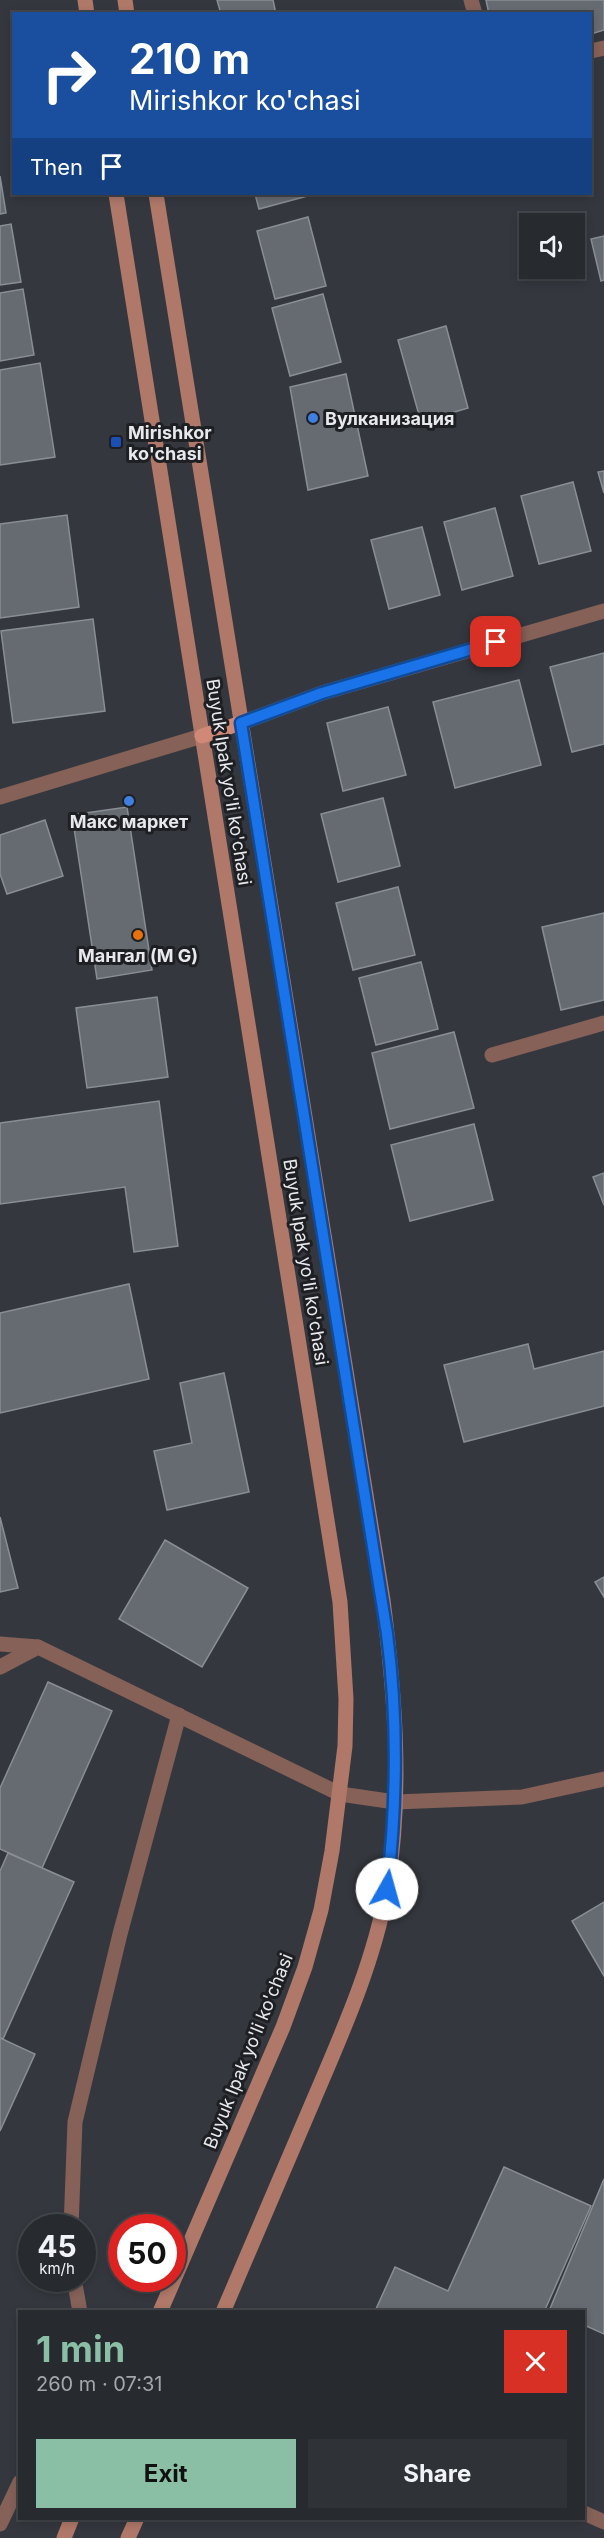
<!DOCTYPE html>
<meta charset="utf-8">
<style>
:root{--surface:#272a2e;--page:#2f3236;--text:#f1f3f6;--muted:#a4a7aa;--line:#43464a;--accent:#8abfa5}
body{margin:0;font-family:Inter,sans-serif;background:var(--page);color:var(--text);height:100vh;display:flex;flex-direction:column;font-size:22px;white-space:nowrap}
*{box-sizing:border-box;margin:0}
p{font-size:20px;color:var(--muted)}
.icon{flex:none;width:33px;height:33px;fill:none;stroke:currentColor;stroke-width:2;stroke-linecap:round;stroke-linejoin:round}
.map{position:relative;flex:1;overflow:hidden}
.side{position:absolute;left:18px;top:2310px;width:567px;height:210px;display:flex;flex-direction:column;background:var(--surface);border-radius:0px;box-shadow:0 3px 9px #0003,0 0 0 2px var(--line)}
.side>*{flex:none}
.guide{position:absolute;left:12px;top:12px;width:580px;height:183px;border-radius:0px;box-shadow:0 3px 9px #0003,0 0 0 2px var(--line);background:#1a4fa0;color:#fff;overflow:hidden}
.tools{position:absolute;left:519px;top:213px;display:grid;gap:12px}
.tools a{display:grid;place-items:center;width:66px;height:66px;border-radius:0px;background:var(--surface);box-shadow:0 3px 9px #0003,0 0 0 2px var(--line);font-size:30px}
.speed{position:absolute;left:18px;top:2214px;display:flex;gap:12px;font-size:30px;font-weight:700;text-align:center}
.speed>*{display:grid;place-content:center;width:78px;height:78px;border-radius:50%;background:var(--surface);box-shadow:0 3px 9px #0003,0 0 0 2px var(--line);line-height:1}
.speed small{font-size:15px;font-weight:400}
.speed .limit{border:9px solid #d22;background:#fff;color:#111}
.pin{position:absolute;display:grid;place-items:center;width:51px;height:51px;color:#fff;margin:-26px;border-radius:12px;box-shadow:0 3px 9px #0006}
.me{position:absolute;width:66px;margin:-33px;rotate:7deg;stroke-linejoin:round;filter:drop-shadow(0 0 4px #0008)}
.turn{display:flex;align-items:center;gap:21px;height:126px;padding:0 18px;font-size:27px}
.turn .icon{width:78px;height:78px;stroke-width:2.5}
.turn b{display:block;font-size:42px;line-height:51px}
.then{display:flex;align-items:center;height:57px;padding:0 18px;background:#0003;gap:12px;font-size:22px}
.round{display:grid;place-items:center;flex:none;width:63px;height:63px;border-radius:0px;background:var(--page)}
.overview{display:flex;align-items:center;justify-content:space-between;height:102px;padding:0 18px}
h1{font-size:36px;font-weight:700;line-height:45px;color:var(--accent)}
.button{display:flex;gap:12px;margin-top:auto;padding:12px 18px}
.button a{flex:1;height:69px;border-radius:0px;background:var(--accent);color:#111;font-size:24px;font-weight:700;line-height:69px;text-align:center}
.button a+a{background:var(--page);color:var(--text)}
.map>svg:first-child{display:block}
.building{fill:#666a71;stroke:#898e95;stroke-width:1.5}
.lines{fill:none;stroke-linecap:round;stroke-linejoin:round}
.service{stroke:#856158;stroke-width:15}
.minor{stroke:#856158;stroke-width:15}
.tertiary{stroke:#856158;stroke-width:15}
.secondary{stroke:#af7869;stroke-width:15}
.primary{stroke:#d08976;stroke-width:15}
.route-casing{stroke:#114b97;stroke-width:15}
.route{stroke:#1a73e8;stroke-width:10}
.shop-dot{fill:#3f7fe0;stroke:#1d1f22;stroke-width:2}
.transit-dot{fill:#1a4fb4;stroke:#1d1f22;stroke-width:2}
.food-dot{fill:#e8710a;stroke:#1d1f22;stroke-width:2}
.labels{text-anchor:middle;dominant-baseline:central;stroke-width:6;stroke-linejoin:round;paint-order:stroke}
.poi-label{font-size:18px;font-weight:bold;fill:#e7e9ed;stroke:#1d1f22;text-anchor:start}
.street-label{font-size:18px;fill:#e7e9ed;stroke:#1d1f22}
</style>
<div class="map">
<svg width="604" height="2538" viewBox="0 0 604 2538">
<rect width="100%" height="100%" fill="#34383e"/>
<g class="building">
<path d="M217,0h56l3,14h-55z"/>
<path d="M486,0h118v30l-13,4v-20h-102z"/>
<path d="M0,176l6,37 -6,1z"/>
<path d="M255,194h60l-56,15z"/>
<path d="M308,217l18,69 -51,13 -18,-68z"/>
<path d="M11,224l10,58 -21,3v-59z"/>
<path d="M604,236v44l-3,1 -10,-42z"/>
<path d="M23,289l11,66 -34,6v-68z"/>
<path d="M323,294l18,68 -51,14 -18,-68z"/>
<path d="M446,326l22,82 -47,14 -23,-82z"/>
<path d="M40,363l15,94 -55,8v-95z"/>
<path d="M346,374l22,102 -60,14 -18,-103z"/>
<path d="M604,471v22l-6,-21z"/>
<path d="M573,482l18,69 -52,13 -18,-68z"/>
<path d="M495,508l18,68 -51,14 -18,-68z"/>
<path d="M67,515l12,92 -79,11v-94z"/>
<path d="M422,527l18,68 -51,14 -18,-69z"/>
<path d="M93,619l12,92 -92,12 -12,-92z"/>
<path d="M604,653v91l-32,8 -22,-85z"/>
<path d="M519,680l22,85 -86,23 -22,-86z"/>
<path d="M388,707l18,68 -63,16 -16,-68z"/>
<path d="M383,798l17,68 -62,16 -17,-68z"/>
<path d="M127,807l25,163 -55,9 -25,-164z"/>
<path d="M45,820l18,56 -56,18 -7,-20v-39z"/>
<path d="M398,887l17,68 -62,15 -17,-67z"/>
<path d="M604,913v87l-43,10 -19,-83z"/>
<path d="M421,962l17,67 -62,16 -17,-67z"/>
<path d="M157,997l11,80 -81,11 -11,-80z"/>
<path d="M454,1032l20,76 -84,21 -18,-76z"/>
<path d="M159,1101l19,145 -44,6 -9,-65 -125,17v-81z"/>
<path d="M474,1124l19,76 -83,21 -19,-76z"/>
<path d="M604,1173v32l-11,-28z"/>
<path d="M129,1284l20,95 -149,34v-100z"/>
<path d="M528,1344l6,25 70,-18v55l-140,36 -20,-77z"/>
<path d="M224,1373l25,119 -82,18 -13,-59 38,-8 -12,-60z"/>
<path d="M0,1517l18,71 -18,4z"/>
<path d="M165,1540l83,48 -46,79 -83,-48z"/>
<path d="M604,1577v20l-9,-15z"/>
<path d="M48,1682l64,29 -70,157 -42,-19v-61z"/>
<path d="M8,1853l66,29 -71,157 -3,-1v-167z"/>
<path d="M604,1902v74l-32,-55z"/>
<path d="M0,2038l35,16 -35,77z"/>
<path d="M504,2167l87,39 -47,106h-162l-6,-3 19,-42 53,24z"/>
<path d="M604,2179v155l-20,-9v-13l-35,-1z"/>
</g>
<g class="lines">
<g class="service">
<path d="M471,0l4,14"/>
<path d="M591,51l13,-3"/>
<path d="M492,1055l112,-32"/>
<path d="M0,1644l38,3"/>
<path d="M0,1667l38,-20 302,147 55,8 127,-5 82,-18"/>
<path d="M71,2228l4,-106 45,-188 59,-219"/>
<path d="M74,2278l6,34"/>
<path d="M0,2524l20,-42"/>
</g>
<g class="minor">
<path d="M241,723l81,-30 282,-82"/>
<path d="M0,797l202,-61"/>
</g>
<path class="tertiary" d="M584,2513l20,9"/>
<g class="secondary">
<path d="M85,0l2,14"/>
<path d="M125,0l2,14"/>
<path d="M116,194l224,1408 6,97 -1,47 -13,105 -11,59 -16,57 -22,60 -123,285"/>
<path d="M156,194l227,1406c12,95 20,194 4,289 -13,73 -44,142 -73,210 -30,71 -61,142 -91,213"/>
<path d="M64,2538l8,-20"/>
<path d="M128,2538l9,-20"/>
</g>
<path class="primary" d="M202,736l39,-13"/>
</g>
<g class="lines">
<g class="route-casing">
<path id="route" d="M387,1889c10,-85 11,-170 0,-255l-146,-911 81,-30 174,-51"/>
</g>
<use href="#route" class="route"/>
</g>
<g class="shop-dot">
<circle cx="313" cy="418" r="6"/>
<circle cx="129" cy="801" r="6"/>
</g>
<rect class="transit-dot" x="110" y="436" width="12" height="12" rx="3"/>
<circle class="food-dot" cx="138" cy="935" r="6"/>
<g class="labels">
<g class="poi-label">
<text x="325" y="418">Вулканизация</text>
<text x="128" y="432">Mirishkor<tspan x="128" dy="21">ko'chasi</tspan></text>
<text x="129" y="821" text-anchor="middle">Макс маркет</text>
<text x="138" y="955" text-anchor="middle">Мангал (M G)</text>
</g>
<g class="street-label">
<text transform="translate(229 782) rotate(81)">Buyuk Ipak yo'li ko'chasi</text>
<text transform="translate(306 1262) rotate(81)">Buyuk Ipak yo'li ko'chasi</text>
<text transform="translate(248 2051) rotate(-68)">Buyuk Ipak yo'li ko'chasi</text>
</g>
</g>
</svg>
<div class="tools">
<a><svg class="icon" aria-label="sound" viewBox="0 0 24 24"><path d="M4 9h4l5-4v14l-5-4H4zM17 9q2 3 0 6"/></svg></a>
</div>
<div class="speed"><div>45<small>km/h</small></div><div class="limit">50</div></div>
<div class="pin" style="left:496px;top:642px;background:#d93025"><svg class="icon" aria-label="arrive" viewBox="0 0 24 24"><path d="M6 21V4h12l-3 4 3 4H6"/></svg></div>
<svg class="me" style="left:387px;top:1889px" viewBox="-20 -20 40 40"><circle r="19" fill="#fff"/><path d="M0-13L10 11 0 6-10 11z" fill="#1a73e8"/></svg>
<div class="guide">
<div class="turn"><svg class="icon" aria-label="right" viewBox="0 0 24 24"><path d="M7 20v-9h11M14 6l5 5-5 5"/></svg><div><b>210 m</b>Mirishkor ko'chasi</div></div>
<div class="then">Then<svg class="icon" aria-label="arrive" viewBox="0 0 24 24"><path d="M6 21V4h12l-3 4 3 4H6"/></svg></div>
</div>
<section class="side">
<div class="overview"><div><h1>1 min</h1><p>260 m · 07:31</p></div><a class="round" style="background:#d93025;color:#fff"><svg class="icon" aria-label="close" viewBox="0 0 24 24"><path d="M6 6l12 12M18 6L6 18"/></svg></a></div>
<div class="button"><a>Exit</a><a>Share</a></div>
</section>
</div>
